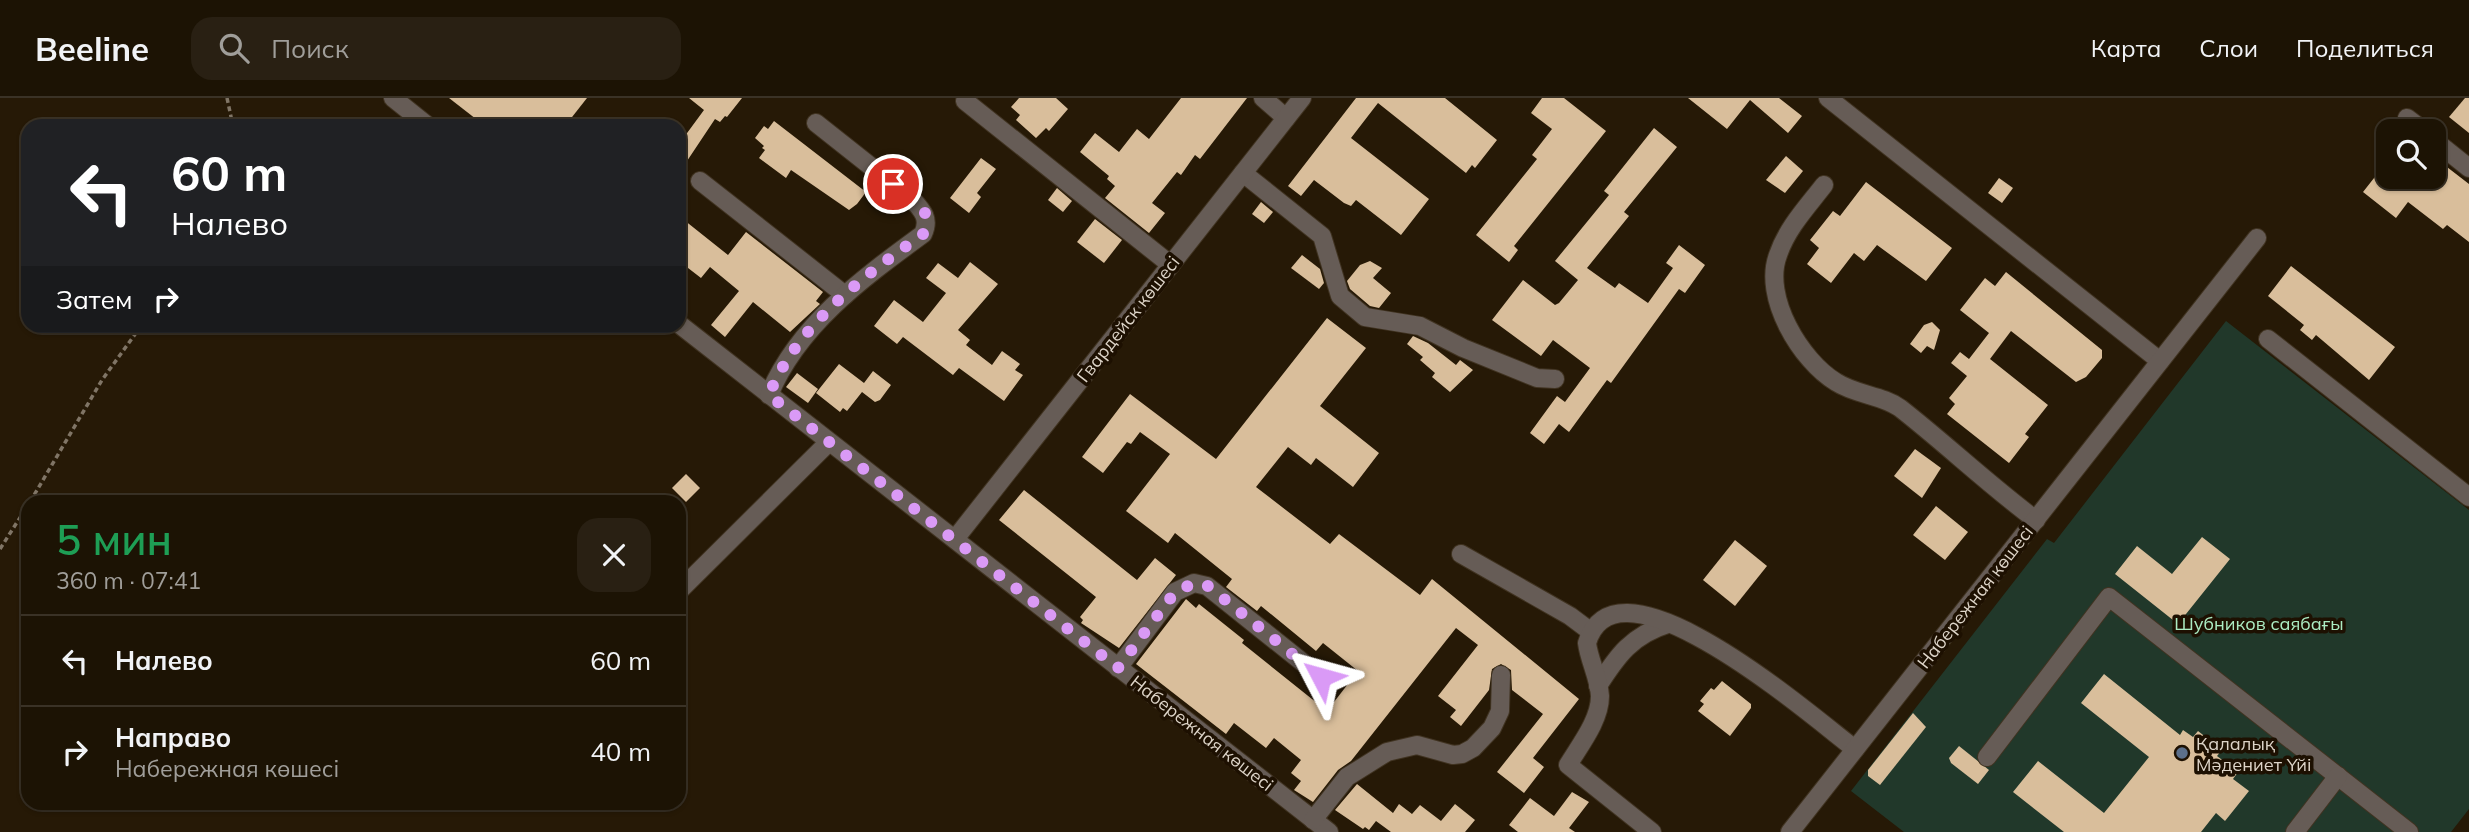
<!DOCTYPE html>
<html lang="ru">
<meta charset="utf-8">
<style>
:root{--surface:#1c1304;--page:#292013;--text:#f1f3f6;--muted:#a09e9a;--line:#3a3226}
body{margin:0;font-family:Mulish,sans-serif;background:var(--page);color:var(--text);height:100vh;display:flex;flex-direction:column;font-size:26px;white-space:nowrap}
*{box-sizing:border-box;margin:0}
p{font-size:23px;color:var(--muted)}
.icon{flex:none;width:38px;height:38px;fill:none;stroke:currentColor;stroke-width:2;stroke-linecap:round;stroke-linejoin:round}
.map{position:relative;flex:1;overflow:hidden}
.sheet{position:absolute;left:21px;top:397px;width:665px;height:315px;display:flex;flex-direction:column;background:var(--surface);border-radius:21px;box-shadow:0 2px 5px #0004,0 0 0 2px var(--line)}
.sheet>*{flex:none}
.banner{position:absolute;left:21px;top:21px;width:665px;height:214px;border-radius:21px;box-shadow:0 2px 5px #0004,0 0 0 2px var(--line);background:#202124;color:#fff;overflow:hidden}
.buttons{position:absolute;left:2376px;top:21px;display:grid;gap:14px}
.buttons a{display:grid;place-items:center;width:70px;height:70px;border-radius:14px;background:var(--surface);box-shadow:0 2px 5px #0004,0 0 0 2px var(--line);font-size:35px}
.pin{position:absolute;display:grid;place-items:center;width:60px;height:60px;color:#fff;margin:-30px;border:4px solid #fff;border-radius:50%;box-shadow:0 2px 7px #0007}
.me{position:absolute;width:77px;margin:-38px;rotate:309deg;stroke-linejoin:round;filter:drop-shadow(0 0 5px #0008)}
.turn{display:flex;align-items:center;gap:24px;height:147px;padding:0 35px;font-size:32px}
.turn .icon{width:91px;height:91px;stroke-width:2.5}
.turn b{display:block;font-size:49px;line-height:60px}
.then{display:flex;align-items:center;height:66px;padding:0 35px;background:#0003;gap:14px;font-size:26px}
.round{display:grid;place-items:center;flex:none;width:74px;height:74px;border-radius:21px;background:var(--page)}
.headline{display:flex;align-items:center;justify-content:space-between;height:119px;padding:0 35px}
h1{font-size:42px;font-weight:600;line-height:52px;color:#1e9e55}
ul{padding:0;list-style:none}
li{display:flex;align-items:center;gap:21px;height:91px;padding:0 35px;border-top:2px solid var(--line)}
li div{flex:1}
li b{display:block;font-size:26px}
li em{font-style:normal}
header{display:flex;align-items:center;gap:42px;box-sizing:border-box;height:98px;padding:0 35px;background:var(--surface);border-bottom:2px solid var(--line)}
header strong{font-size:33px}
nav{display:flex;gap:38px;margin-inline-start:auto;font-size:24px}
.search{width:490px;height:63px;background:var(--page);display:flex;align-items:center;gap:18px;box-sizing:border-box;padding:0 24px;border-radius:21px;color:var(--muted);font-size:26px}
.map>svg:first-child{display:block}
.green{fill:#21382a}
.building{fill:#d9be9b}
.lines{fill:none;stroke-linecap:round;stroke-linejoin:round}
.minor-casing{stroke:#403321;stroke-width:20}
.path{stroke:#807566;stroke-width:3.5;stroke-dasharray:5 3.5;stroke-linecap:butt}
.minor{stroke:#665c56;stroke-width:18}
.route{stroke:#da9af6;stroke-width:12;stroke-dasharray:0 21.6}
.service-dot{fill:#5c6f8a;stroke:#1d1001;stroke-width:2.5}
.labels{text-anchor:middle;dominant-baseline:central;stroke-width:7;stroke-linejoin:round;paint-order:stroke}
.street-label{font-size:18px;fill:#ddd4c8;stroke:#1d1001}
.park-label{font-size:18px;fill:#acecc3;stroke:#1d1001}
.poi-label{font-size:18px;fill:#ddd4c8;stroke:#1d1001;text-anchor:start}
</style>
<header>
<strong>Beeline</strong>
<div class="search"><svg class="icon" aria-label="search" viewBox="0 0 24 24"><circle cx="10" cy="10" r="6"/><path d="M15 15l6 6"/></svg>Поиск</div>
<nav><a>Карта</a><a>Слои</a><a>Поделиться</a></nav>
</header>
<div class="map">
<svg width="2469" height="734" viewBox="0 0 2469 734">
<rect width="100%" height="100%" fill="#261906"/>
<path class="green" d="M2226,223l243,189v299l-18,23h-547l-53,-41 196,-252 7,4z"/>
<g class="building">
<path d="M449,0h138l-22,28h-80z"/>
<path d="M689,0h53l-15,19 -2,-1 -5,6 -5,-3 -36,54v-29l25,-34z"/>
<path d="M1019,0h37l12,11 -19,22 -3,-3 -10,10 -20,-18 4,-5 -9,-8z"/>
<path d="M1181,0h66l-47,61 -5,-4 -14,20 -4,-3 -25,31 13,10 -16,20 -44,-35 10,-12 -8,-7 2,-3 -29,-24 15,-19 24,19 18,-23 12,10z"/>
<path d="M1356,0h89l52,42 -22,28 -3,-3 -6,8 -88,-70 -27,35 78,61 -28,36 -45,-35 -5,6 -7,-3 -30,-23 -13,16 -13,-10z"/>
<path d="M1542,0h22l42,33 -92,115 4,4 -9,12 -33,-27 61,-76 -5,-4 20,-26 -21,-16z"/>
<path d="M1688,0h91l23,18 -14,17 -38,-33 -23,29z"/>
<path d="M2465,0h4v35l-20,-16z"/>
<path d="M774,23l92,71 -9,12 -8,6 -58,-40 -5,8 -27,-20 6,-8 -3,-2 2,-2 -9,-8 9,-12 4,3z"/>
<path d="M1654,30l23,19 -53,65 5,4 -42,52 28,20 4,-5 29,20 25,-35 -7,-5 13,-18 26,20 -20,28 -6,-4 -68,94 -4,-3 -38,52 -10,-8 -15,20 -14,-11 27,-37 8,6 25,-34 -37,-28 -12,16 -49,-36 31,-40 32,25 4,-2 19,-23 -23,-19 54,-66 -5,-4z"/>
<path d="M1786,58l17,15 -18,22 -19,-13z"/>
<path d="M2434,59l35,27v58l-22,-17 -4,4 -35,-27 -12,16 -33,-26 26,-33v18h45z"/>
<path d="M981,60l15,11 -19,24 4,4 -12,16 -19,-15z"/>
<path d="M1999,80l14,10 -11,15 -14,-10z"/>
<path d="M1866,84l86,66 -26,33 -49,-36 -13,16 -10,-8 -23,30 -24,-19 12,-16 -9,-8 23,-29 7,5z"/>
<path d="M1057,90l15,13 -9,11 -15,-12z"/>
<path d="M1261,104l12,10 -9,11 -12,-9z"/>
<path d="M679,118l49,39 18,-23 77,60 -7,9 4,3 -30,28 -37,-30 -28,35 -14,-12 28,-34 -29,-24 -9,11 -22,-17z"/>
<path d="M1095,121l27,21 -18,23 -27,-21z"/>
<path d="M1302,157l18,14 4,14 -5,6 -28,-21z"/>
<path d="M1370,163l12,7 -9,10 18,15 -12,15 -9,-2 -20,-17 -3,-8 13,-16z"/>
<path d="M970,164l28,22 -40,46 12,10 -4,5 26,20 10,-14 18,13 -5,6 8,5 -19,26 -45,-33 -6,7 -50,-38 -6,7 -23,-18 20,-26 29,22 23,-29 -20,-15 12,-15 20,15z"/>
<path d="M2291,168l104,81 -26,33 -53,-45 -4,5 -12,-10 4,-5 -36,-29z"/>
<path d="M2006,174l96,78v8l-16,19 -10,5 -65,-51 -21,28 58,46 -23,29 4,3 -20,26 -62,-49 8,-10 -6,-6 18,-22 -16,-13 9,-11 9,7 20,-26 -29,-23 25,-32 10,8z"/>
<path d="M1327,220l39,30 -46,58 59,47 -26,34 -37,-29 -5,7 -23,-18 -32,40 74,57 9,-10 81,61 12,-16 147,120 -46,59 11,9 -20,26 -27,-21 46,-58 -31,-24 -1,-20 -10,-6 -9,5 -3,21 -28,36 -11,-9 6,-7 -18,-14 40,-51 -22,-17 -105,133 -13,9 -25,32 -19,-12 7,-9 -10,-8 10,-13 -27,-22 -8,10 -32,-25 -8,11 -90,-70 50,-65 10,9 3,-4 45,36 -2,3 85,68 31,-40 -35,-28 -7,8 -55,-45 -4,5 -31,-24 6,-8 -57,-46 -7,10 -42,-32 44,-57 -30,-22 -9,12 -4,-2 -24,31 -21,-16 48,-63 86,65z"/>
<path d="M1932,224l8,8 -6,20 -7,-4 -6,7 -11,-9 14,-19z"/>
<path d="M1413,238l15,7 28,22 4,-5 13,10 -23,22 -18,-15 3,-4 -15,-13 3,-3 -16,-13z"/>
<path d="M839,266l25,19 9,-12 18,14 -11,15 -5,2 -13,-10 -15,19 -4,-3 -3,4 -24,-19z"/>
<path d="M797,275l21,16 -10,14 -22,-16z"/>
<path d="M1915,351l26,19 -19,30 -28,-22z"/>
<path d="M686,376l14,14 -14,14 -14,-14z"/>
<path d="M1024,392l113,90 18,-22 21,17 -57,73 -38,-25 2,-3 -3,-3 16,-20 -97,-77z"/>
<path d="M1936,408l32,26 -23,28 -32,-25z"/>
<path d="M2202,439l28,22 -52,65 -63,-50 22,-28 35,28z"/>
<path d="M1735,442l32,26 -32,40 -32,-26z"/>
<path d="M2104,576l76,61 3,-5 10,7 5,-6 24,19 -5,6 21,16 -5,7 16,12 -24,30 -9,-8 -15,19h-137l-51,-40 25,-31 66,52 45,-56 -68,-54z"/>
<path d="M1722,583l29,23v4l-21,28 -32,-25 6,-7 -4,-3 11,-13 3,2z"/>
<path d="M1913,615l13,14 -46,58 -12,-9v-6z"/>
<path d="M1959,648l30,24 -11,14 -27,-21 -2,-5z"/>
<path d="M1357,686l36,29 6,-9 13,10 8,-9 21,16 14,-17 20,16 -10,12h-74l-15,-11 -7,9 -4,-3 -2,2 -28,-19z"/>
<path d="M1572,694l17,10 -20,26 6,4h-57l-9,-7 21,-27 24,18z"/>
</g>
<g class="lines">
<g class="minor-casing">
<g id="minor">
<path d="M393,0l35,28"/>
<path d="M1263,0l23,20"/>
<path d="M1828,0l332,263"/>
<path d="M965,3l206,164"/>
<path d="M2407,20l17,13"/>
<path d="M2434,42l35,28"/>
<path d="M1243,75l79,63 18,60 25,21 55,9 43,22 74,30 18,1"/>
<path d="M700,83l145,114"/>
<path d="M1824,87c-17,22 -37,43 -46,70 -16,42 23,106 58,127 20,13 46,13 64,26 46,36 89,77 136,112"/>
<path d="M679,226l650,508"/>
<path d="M2268,241l201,158"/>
<path d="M769,297c29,-70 94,-117 154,-161 7,-15 0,-23 -11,-35l-96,-76"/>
<path d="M955,441l347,-441"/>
<path d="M1461,456l109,62 20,15"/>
<path d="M679,493l150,-149"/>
<path d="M1118,570l57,-76 19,-9 13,3 114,91"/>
<path d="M1598,588c19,-30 34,-51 70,-62"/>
<path d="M1987,659l122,-160 300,235"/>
<path d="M1313,722l34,-43 40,-25 30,-7 36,10 9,-1 11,-6 19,-20 8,-17 1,-36"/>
<path d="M1652,734l-84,-67c12,-20 32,-45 32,-69 -1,-18 -11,-36 -13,-53 29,-99 229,77 268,106"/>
<path d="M1790,734l467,-594"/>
<path d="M2295,734l43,-56"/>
</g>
</g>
<g class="path">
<path d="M227,0l6,28"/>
<path d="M30,404l72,-122 39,-54"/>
<path d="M0,451l28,-44"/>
</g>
<use href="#minor" class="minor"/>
</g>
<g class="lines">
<path class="route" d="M893,86l33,30 -3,20c-60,43 -126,91 -154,161l349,273 57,-76 19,-9 14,3 113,91"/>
</g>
<circle class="service-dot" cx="2182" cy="655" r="7"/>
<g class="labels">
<g class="street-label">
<text transform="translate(1128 221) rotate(-52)">Гвардейск көшесі</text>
<text transform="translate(1975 499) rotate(-52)">Набережная көшесі</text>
<text transform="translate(1202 635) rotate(38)">Набережная көшесі</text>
</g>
<g class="park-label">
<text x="2259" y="525">Шубников саябағы</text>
</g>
<g class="poi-label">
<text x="2196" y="645">Қалалық<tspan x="2196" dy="21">Мәдениет Үйі</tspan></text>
</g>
</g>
</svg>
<div class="buttons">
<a><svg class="icon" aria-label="search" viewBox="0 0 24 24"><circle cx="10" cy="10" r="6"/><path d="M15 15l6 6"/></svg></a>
</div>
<div class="pin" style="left:893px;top:86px;background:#d93025"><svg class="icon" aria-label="arrive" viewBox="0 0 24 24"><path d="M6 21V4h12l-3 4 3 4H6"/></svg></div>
<svg class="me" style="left:1321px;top:579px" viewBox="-20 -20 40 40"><path d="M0-17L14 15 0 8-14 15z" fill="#da9af6" stroke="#fff" stroke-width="4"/></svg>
<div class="banner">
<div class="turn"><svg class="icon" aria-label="left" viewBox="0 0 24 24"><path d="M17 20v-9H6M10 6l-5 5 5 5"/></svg><div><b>60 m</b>Налево</div></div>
<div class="then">Затем<svg class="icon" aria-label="right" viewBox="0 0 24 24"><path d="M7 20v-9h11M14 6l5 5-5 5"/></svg></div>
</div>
<section class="sheet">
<div class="headline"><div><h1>5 мин</h1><p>360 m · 07:41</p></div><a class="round"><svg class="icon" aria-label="close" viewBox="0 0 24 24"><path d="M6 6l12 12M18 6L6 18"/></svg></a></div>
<ul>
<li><svg class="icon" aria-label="left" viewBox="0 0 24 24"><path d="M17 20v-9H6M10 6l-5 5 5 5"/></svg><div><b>Налево</b></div><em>60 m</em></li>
<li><svg class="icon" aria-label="right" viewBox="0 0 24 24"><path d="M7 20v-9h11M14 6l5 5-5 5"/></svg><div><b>Направо</b><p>Набережная көшесі</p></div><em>40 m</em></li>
</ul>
</section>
</div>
